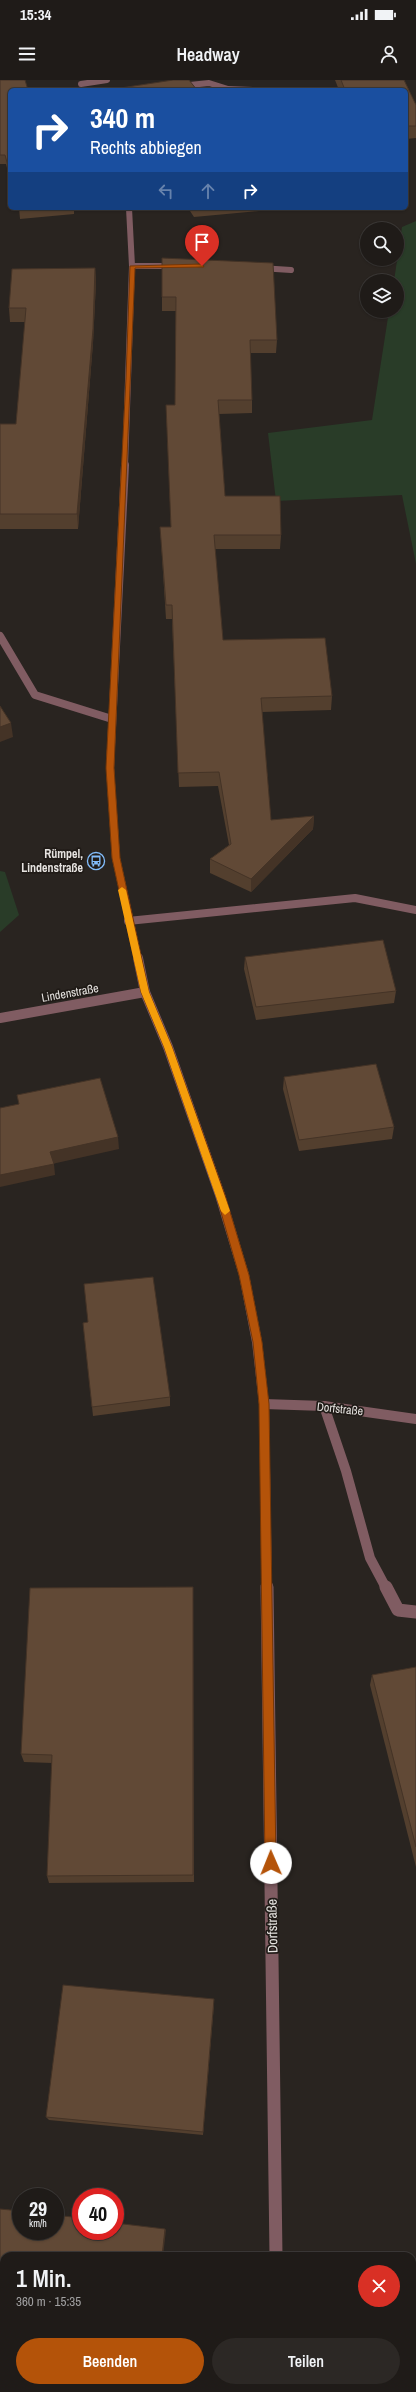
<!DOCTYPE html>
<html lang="de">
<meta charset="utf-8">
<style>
:root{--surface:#1f1b18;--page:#2c2825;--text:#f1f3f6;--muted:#a1a1a2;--line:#3c3937;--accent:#b45309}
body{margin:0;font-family:"Archivo Narrow",sans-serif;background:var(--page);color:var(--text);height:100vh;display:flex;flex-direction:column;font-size:15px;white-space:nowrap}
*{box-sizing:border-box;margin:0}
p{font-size:13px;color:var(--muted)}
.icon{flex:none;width:22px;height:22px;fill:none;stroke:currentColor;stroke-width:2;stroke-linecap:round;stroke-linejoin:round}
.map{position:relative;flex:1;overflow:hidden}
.details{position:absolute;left:0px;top:2172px;width:416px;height:140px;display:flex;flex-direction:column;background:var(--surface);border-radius:12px 12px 0 0;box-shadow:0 1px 3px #0004,0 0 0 1px var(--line)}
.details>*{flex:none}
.top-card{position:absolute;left:8px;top:8px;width:400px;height:122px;border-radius:6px;box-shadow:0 1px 3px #0004,0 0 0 1px var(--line);background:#1a4fa0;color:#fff;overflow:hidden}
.fabs{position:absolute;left:360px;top:142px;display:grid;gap:8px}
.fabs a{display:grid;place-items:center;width:44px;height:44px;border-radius:50%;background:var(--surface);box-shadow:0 1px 3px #0004,0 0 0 1px var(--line);font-size:20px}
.speed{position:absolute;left:12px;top:2108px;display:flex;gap:8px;font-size:20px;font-weight:700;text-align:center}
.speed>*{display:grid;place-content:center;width:52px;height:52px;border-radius:50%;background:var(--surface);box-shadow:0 1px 3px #0004,0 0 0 1px var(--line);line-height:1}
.speed small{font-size:10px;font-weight:400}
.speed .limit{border:6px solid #d22;background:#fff;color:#111}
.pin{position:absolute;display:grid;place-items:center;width:34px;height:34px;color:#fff;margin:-41px -17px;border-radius:50% 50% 50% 0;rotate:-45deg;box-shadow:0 0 4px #0007}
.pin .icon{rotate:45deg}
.me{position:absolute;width:44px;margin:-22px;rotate:359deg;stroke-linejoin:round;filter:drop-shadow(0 0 3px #0008)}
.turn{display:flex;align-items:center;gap:14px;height:84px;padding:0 16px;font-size:18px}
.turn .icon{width:52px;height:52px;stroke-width:2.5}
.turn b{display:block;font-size:28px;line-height:34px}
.lanes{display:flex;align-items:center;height:38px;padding:0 16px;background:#0003;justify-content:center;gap:20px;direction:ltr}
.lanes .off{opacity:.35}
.round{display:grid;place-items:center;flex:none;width:42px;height:42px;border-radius:21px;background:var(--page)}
.head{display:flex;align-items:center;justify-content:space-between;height:68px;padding:0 16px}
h1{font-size:24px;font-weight:600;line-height:30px}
.button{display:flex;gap:8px;margin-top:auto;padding:8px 16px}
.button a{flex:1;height:46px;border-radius:24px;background:var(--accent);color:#fff;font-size:16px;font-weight:600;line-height:46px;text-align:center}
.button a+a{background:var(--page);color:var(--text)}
.status{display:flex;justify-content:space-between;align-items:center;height:28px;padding:0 20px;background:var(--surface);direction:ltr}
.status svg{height:11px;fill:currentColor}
header{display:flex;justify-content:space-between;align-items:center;height:52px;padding:0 16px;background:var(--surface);font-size:18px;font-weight:600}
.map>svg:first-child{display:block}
.green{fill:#293c28}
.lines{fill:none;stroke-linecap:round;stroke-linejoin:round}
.minor-far3{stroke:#805c62;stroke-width:6}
.minor-far2{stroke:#805c62;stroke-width:8}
.minor-far1{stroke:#805c62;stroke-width:10}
.minor{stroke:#805c62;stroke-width:13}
.wall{fill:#533f2e}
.shaded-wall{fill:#443326}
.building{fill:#614936;stroke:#443326}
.route{fill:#b45309;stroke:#753606}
.slow{fill:#f59e0b}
.labels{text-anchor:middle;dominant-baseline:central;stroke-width:3.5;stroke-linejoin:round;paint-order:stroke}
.poi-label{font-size:12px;font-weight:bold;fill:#e6e3e0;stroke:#201b17;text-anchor:end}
.street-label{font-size:12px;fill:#e6e3e0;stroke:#201b17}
.near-street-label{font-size:14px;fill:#e6e3e0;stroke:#201b17}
</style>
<div class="status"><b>15:34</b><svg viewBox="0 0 49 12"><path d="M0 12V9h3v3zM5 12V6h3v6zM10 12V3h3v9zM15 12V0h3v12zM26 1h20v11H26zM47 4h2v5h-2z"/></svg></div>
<header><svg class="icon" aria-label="menu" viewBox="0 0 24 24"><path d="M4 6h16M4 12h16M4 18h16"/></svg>Headway<svg class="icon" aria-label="person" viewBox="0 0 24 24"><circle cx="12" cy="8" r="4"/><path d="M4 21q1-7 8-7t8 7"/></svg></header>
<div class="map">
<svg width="416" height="2312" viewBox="0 0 416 2312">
<rect width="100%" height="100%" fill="#292420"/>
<g class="green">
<path d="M416,141v343l-14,-69 -126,6 -8,-68 104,-13 17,-109h8v-30h-3l8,-54z"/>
<path d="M0,791l5,1 14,43 -19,17z"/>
</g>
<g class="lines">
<g class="minor-far3">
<path d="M81,4l26,-4"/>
<path d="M180,6l29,-3 19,6 25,1"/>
<path d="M132,186h42"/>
<path d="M260,188l31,2"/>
<path d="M125,386l7,-200 -3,-58"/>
</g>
<g class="minor-far2">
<path d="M125,385l-15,303 6,90 22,101"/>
<path d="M0,556l35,59 77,24"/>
<path d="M128,841l227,-23 61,12"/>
</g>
<g class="minor-far1">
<path d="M138,878l7,34 23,55 52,148 24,80 13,67 7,62 3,184"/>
<path d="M0,938l145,-26"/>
<path d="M264,1324l60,2 92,13"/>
<path d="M324,1326l22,65 24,87 16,30"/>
</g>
<g class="minor">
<path d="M267,1507l9,669"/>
<path d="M386,1507l12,23 18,2"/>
<path d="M412,2254l4,1"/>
<path d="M268,2312l1,-4"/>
</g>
</g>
<g class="wall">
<path d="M0,0l10,10v90l-4,-16h-6z"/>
<path d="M335,0h69l12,25v33l-10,1v-49h-67z"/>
<path d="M19,128h55v6l-54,5z"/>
<path d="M188,128h102l-96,9z"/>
<path d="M162,178l115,82 -1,13h-26l2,47v13l-33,1 6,82 56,39 -1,14h-65l8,91 109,56 -1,14 -69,2 9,108 43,-4 -1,13 -62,63 -41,-19v-14l19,-14 -11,-59 -39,1 -7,-168h-6l-5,-78 -1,-14h11l-5,-122h9l1,-94h-14z"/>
<path d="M95,188l1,14 -3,61 -15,186h-78v-105h16l9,-102h-15l-1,-14z"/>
<path d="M245,877l151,34 -2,12 -138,17 -12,-51z"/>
<path d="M284,997l110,50 -2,12 -93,12 -16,-62z"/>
<path d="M83,1243l87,74v9l-77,10z"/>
<path d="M193,1517l1,285 -145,1 -2,-7 5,-113 -28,-1 -3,-8z"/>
<path d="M416,1587v200l-46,-182 2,-10z"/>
<path d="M214,1924l-11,131 -154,-15 -3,-3z"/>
</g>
<g class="shaded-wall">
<path d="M95,188l1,14 -3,61 -15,186 -1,-15z"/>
<path d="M11,643l2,14 -13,5v-15z"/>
<path d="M314,736l-1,13 -62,63v-13z"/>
<path d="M118,1057l1,12 -67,15 -2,-12z"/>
<path d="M54,1084l1,11 -55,12v-12z"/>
<path d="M165,2149l1,1 -3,26h-1z"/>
</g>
<g class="building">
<path d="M0,0h25l3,10h-18v83l-5,-18h-5z"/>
<path d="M173,0h16l8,10h-82l-1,-1z"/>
<path d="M341,0h63l12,25v21h-10v-36h-61z"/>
<path d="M19,128h15l-15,1z"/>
<path d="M162,178l111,5 4,77h-27l2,60h-34l7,96h55l1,39h-67l9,105 102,-2 7,58 -71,2 10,122 43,-4 -63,63 -41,-20 21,-15 -12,-72 -41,1 -6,-168h-6l-6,-78h11l-5,-122h9l1,-108h-14z"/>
<path d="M95,188l-2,61 -16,185h-77v-90h16l10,-116h-17l3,-39z"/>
<path d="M0,626l11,17 -11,4z"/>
<path d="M383,860l13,51 -140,16 -11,-50z"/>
<path d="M376,984l18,63 -95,13 -15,-63z"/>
<path d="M100,998l18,59 -68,15 4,12 -54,11v-67l19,-4 -2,-9z"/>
<path d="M153,1197l17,120 -78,10 -9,-84 5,-1 -4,-38z"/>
<path d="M193,1507v288l-146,1 5,-121 -31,-1 9,-166z"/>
<path d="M416,1587v180l-44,-172z"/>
<path d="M63,1905l151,14 -11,133 -157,-15z"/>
<path d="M0,2129l21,2v20h34v-16l26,3v13h34v-8l50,6 -3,27h-158v95h-4z"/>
</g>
<path class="route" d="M202,184l2,3 -69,1 -21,500 6,90 29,134 23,55 53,148 24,80 13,67 7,62 7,459 -5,6 -6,-6 -6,-459 -6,-62 -14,-67 -23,-80 -52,-148 -23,-55 -29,-134 -6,-90 20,-390 4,-112z"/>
<path class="slow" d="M122,807l4,3 23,102 23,55 58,164 -5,4 -4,-4 -57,-164 -23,-55 -23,-102z"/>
<defs>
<g id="bus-ring" transform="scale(0.9)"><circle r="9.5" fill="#201b17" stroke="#82bcfa" stroke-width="1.5"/><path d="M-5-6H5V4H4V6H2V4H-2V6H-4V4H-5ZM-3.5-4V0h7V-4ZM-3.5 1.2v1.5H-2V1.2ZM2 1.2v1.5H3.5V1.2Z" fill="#82bcfa"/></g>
</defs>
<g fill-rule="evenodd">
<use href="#bus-ring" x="96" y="781"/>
</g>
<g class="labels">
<g class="poi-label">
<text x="83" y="774">Rümpel,<tspan x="83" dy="14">Lindenstraße</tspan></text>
</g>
<g class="street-label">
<text transform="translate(70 913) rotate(-10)">Lindenstraße</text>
<text transform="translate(340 1329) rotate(6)">Dorfstraße</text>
</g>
<g class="near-street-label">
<text transform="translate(272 1846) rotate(-91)">Dorfstraße</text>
</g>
</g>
</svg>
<div class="fabs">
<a><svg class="icon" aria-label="search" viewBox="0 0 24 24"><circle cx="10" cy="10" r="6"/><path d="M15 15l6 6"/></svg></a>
<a><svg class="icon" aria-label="layers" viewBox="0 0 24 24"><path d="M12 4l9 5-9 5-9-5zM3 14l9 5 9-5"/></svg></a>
</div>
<div class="speed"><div>29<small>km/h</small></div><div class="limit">40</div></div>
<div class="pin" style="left:202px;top:186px;background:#d93025"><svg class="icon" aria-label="arrive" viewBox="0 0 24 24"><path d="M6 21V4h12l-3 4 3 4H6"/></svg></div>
<svg class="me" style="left:271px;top:1783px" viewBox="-20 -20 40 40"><circle r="19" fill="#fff"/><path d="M0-13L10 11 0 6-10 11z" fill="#b45309"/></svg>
<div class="top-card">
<div class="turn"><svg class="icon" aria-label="right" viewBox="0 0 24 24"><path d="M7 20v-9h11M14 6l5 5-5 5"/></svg><div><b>340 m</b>Rechts abbiegen</div></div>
<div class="lanes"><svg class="icon off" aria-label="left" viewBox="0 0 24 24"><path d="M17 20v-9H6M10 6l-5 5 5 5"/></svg><svg class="icon off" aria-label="ahead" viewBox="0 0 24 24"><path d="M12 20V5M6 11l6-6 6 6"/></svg><svg class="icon" aria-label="right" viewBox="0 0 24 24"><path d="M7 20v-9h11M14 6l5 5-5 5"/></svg></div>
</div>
<section class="details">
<div class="head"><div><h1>1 Min.</h1><p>360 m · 15:35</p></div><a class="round" style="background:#d93025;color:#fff"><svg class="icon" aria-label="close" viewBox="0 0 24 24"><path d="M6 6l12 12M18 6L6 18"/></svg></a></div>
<div class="button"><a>Beenden</a><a>Teilen</a></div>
</section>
</div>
